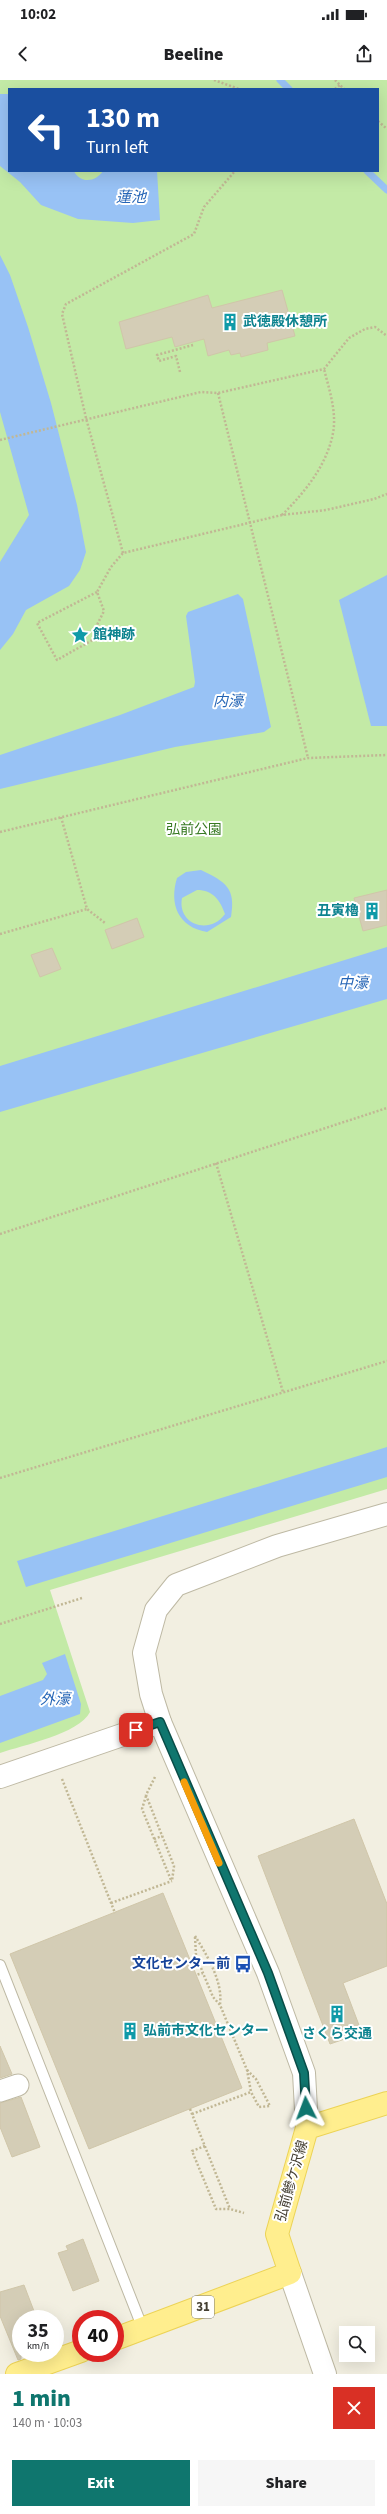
<!DOCTYPE html>
<meta charset="utf-8">
<style>
:root{--surface:#fff;--page:#f6f6f6;--text:#202124;--muted:#757577;--accent:#0f766e}
body{margin:0;font-family:"Source Sans 3","Noto Sans JP",sans-serif;background:var(--page);color:var(--text);height:100vh;display:flex;flex-direction:column;font-size:15px;white-space:nowrap}
*{box-sizing:border-box;margin:0}
p{font-size:13px;color:var(--muted)}
.icon{flex:none;width:22px;height:22px;fill:none;stroke:currentColor;stroke-width:2;stroke-linecap:round;stroke-linejoin:round}
.map{position:relative;height:2294px;overflow:hidden}
.panel{display:flex;flex-direction:column;background:var(--surface);flex:1}
.panel>*{flex:none}
.hud{position:absolute;left:8px;top:8px;width:371px;height:84px;border-radius:0px;box-shadow:0 4px 16px #0002;background:#1a4fa0;color:#fff;overflow:hidden}
.controls{position:absolute;left:339px;top:2246px;display:grid;gap:8px}
.controls a{display:grid;place-items:center;width:36px;height:36px;border-radius:0px;background:var(--surface);box-shadow:0 4px 16px #0002;font-size:20px}
.speed{position:absolute;left:12px;top:2230px;display:flex;gap:8px;font-size:20px;font-weight:700;text-align:center}
.speed>*{display:grid;place-content:center;width:52px;height:52px;border-radius:50%;background:var(--surface);box-shadow:0 4px 16px #0002;line-height:1}
.speed small{font-size:10px;font-weight:400}
.speed .limit{border:6px solid #d22;background:#fff;color:#111}
.pin{position:absolute;display:grid;place-items:center;width:34px;height:34px;color:#fff;margin:-17px;border-radius:8px;box-shadow:0 2px 6px #0006}
.me{position:absolute;width:44px;margin:-22px;rotate:357deg;stroke-linejoin:round;filter:drop-shadow(0 0 3px #0008)}
.turn{display:flex;align-items:center;gap:14px;height:84px;padding:0 12px;font-size:18px}
.turn .icon{width:52px;height:52px;stroke-width:2.5}
.turn b{display:block;font-size:28px;line-height:34px}
.round{display:grid;place-items:center;flex:none;width:42px;height:42px;border-radius:0px;background:var(--page)}
.head{display:flex;align-items:center;justify-content:space-between;height:68px;padding:0 12px}
h1{font-size:24px;font-weight:800;line-height:30px;color:var(--accent)}
.primary-button{display:flex;gap:8px;margin-top:auto;padding:8px 12px}
.primary-button a{flex:1;height:46px;border-radius:0px;background:var(--accent);color:#fff;font-size:16px;font-weight:800;line-height:46px;text-align:center}
.primary-button a+a{background:var(--page);color:var(--text)}
.status{display:flex;justify-content:space-between;align-items:center;height:28px;padding:0 20px;background:var(--surface);direction:ltr}
.status svg{height:11px;fill:currentColor}
header{display:flex;justify-content:space-between;align-items:center;height:52px;padding:0 12px;background:var(--surface);font-size:18px;font-weight:800}
.map>svg:first-child{display:block}
.green{fill:#c3eaa6;fill-rule:evenodd}
.water{fill:#98c2f5;fill-rule:evenodd}
.lines{fill:none;stroke-linecap:round;stroke-linejoin:round}
.stream{stroke:#98c2f5;stroke-width:7}
.building{fill:#d4cdb6;stroke:#d0c6a9}
.service-casing{stroke:#beb9a4;stroke-width:12}
.minor-casing{stroke:#beb9a4;stroke-width:23}
.tertiary-casing{stroke:#beb9a4;stroke-width:24}
.primary-casing{stroke:#ecd356;stroke-width:24}
.path{stroke:#c1b794;stroke-width:2.5;stroke-dasharray:2 2;stroke-linecap:butt}
.service{stroke:#fff;stroke-width:10}
.minor{stroke:#fff;stroke-width:21}
.tertiary{stroke:#fff;stroke-width:22}
.primary{stroke:#ffee8e;stroke-width:22}
.route-casing{stroke:#0a4d48;stroke-width:10}
.route{stroke:#0f766e;stroke-width:7}
.slow{stroke:#f59e0b;stroke-width:7}
.labels{text-anchor:middle;dominant-baseline:central;stroke-width:4;stroke-linejoin:round;paint-order:stroke}
.shield{fill:#fff;stroke:#7c7970;stroke-width:1}
.shield-label{font-size:13px;font-weight:bold;fill:#443f32}
.culture-label{font-size:14px;font-weight:bold;fill:#0d838f;stroke:#fff;text-anchor:start}
.park-label{font-size:14px;fill:#377922;stroke:#fff}
.transit-label{font-size:14px;font-weight:bold;fill:#164399;stroke:#fff;text-anchor:end}
.street-label{font-size:14px;fill:#443f32;stroke:#fff}
.water-label{font-size:15px;font-style:italic;fill:#2565b6;stroke:#fff}
</style>
<div class="status"><b>10:02</b><svg viewBox="0 0 49 12"><path d="M0 12V9h3v3zM5 12V6h3v6zM10 12V3h3v9zM15 12V0h3v12zM26 1h20v11H26zM47 4h2v5h-2z"/></svg></div>
<header><svg class="icon" aria-label="back" viewBox="0 0 24 24"><path d="M15 5l-7 7 7 7"/></svg>Beeline<svg class="icon" aria-label="share" viewBox="0 0 24 24"><path d="M12 15V3M7 8l5-5 5 5M5 13v7h14v-7"/></svg></header>
<div class="map">
<svg width="387" height="2294" viewBox="0 0 387 2294">
<rect width="100%" height="100%" fill="#f2efe1"/>
<path class="green" d="M0,0h387v1409l-337,101 40,122c-11,22 -67,33 -90,41zM9,9h369v82h-369z"/>
<g class="water">
<path d="M0,14h9v77h65c6,13 22,11 29,0h54l3,49 -27,3 -55,-4 -37,-14 -21,-23 -20,-16z"/>
<path d="M0,175l10,20 18,52 23,76 26,102 9,47 -6,18 -11,16 -43,24 -13,24 -13,16v-88l29,-47 -29,-103z"/>
<path d="M387,495v151h-16l-32,-126z"/>
<path d="M238,514l5,5 28,128 -7,5 -89,15 -175,42v-34l120,-40 74,-28 1,-5 -9,-66 2,-4z"/>
<path d="M201,790c25,12 35,18 30,47l-24,15c-29,-5 -38,-28 -30,-54l9,-6zM197,810c16,0 23,10 28,24 -16,22 -48,10 -43,-16z"/>
<path d="M387,867v52l-387,113v-46z"/>
<path d="M387,1367v30l-361,110 -9,-26z"/>
<path d="M65,1574l16,50 -1,10 -80,29v-47l43,-16 4,-6 -5,-11z"/>
</g>
<g class="lines">
<g class="stream">
<path d="M280,0l9,9"/>
<path d="M367,91l20,19"/>
</g>
</g>
<g class="building">
<path d="M282,210l13,46 -28,7 1,7 -27,7 -1,-4 -9,2 -2,-5 -21,6 -4,-17 -29,8 -3,-10 -46,12 -7,-27 89,-27 4,13z"/>
<path d="M387,810v35l-24,6 -9,-33z"/>
<path d="M137,838l7,19 -32,12 -7,-19z"/>
<path d="M52,868l9,21 -21,8 -9,-22z"/>
<path d="M354,1739l33,85v62l-44,17 19,50 -32,11 -72,-188z"/>
<path d="M163,1813l79,195 -153,61 -79,-195z"/>
<path d="M0,1966l12,28 -12,4z"/>
<path d="M21,2017l19,50 -28,10 -12,-30v-24z"/>
<path d="M83,2159l16,42 -26,10 -15,-38 10,-3 -2,-4z"/>
<path d="M24,2205l13,34h-16v40l-3,1 -18,-44v-24z"/>
</g>
<g class="lines">
<g class="service-casing">
<path id="service" d="M0,1885l143,364"/>
</g>
<g class="minor-casing">
<path id="minor" d="M0,2011l18,-6"/>
</g>
<g class="tertiary-casing">
<g id="tertiary">
<path d="M0,1697l160,-55"/>
<path d="M307,2048l-3,-55 -36,-100 -108,-251 -9,-28 -7,-41 12,-43 20,-25 101,-39 110,-32"/>
<path d="M290,2193l35,101"/>
</g>
</g>
<g class="primary-casing">
<g id="primary">
<path d="M115,2259l175,-66 -13,-39 30,-106 80,-25"/>
<path d="M17,2294l64,-23"/>
</g>
</g>
<g class="path">
<path d="M214,0l25,9"/>
<path d="M335,0l9,9"/>
<path d="M335,9l5,-4"/>
<path d="M378,41l9,8"/>
<path d="M180,292l-4,-16 -17,5 -2,-6 36,-10"/>
<path d="M218,313l90,365"/>
<path d="M0,360l201,-48 17,1 106,-24 25,-31 16,-9 10,-2 12,9"/>
<path d="M282,435c23,-23 45,-50 51,-82 4,-21 -4,-44 -9,-64"/>
<path d="M123,473l-37,-135 -24,-104 4,-10 128,-70 10,-27 31,-36"/>
<path d="M97,512l-60,31 20,37 39,-22 1,-13 7,-14 -7,-19 14,-25 12,-14 159,-38 44,-5 48,-11 13,-5"/>
<path d="M61,737l26,92 18,14"/>
<path d="M0,752l308,-74 79,-3"/>
<path d="M0,854l87,-25"/>
<path d="M216,1083l67,229"/>
<path d="M0,1154l387,-126"/>
<path d="M0,1398l387,-117"/>
<path d="M0,1544l82,-26"/>
<path d="M155,1697l-9,18 28,71 -2,15"/>
<path d="M62,1699l53,134"/>
<path d="M146,1716l-4,13 29,71"/>
<path d="M154,1759l8,-3"/>
<path d="M111,1823l61,-22"/>
<path d="M195,1856c12,19 28,46 25,68"/>
<path d="M195,1857l1,18 7,18"/>
<path d="M247,1990l9,9 14,27 -11,1 -8,-15"/>
<path d="M190,2029l40,100"/>
<path d="M192,2034l59,-22 -4,-22 -27,-65 -7,-8 -10,-24 -7,2"/>
<path d="M205,2066l-13,5 24,58h14l14,4"/>
</g>
<use href="#service" class="service"/>
<use href="#minor" class="minor"/>
<use href="#tertiary" class="tertiary"/>
<use href="#primary" class="primary"/>
</g>
<g class="lines">
<g class="route-casing">
<path id="route" d="M136,1650l24,-8 108,251 36,100 2,35"/>
</g>
<use href="#route" class="route"/>
<path class="slow" d="M184,1702l35,81"/>
</g>
<defs>
<g id="building-bare" transform="scale(1.38)"><path d="M-4-6H4V6H1V3H-1V6H-4ZM-2.5-4.3h1.7v1.8h-1.7ZM.8-4.3h1.7v1.8H.8ZM-2.5-1h1.7V.8h-1.7ZM.8-1h1.7V.8H.8Z" fill="#0f9aa8" stroke="#fff" stroke-width="2.5" paint-order="stroke"/></g>
<g id="sight-bare" transform="scale(1.38)"><path d="M0-6L1.8-2.2L6-1.7L2.9 1.2L3.7 5.4L0 3.3L-3.7 5.4L-2.9 1.2L-6-1.7L-1.8-2.2Z" fill="#0f9aa8" stroke="#fff" stroke-width="2.5" paint-order="stroke"/></g>
<g id="bus-bare" transform="scale(1.38)"><path d="M-5-6H5V4H4V6H2V4H-2V6H-4V4H-5ZM-3.5-4V0h7V-4ZM-3.5 1.2v1.5H-2V1.2ZM2 1.2v1.5H3.5V1.2Z" fill="#1a4fb4" stroke="#fff" stroke-width="2.5" paint-order="stroke"/></g>
</defs>
<g fill-rule="evenodd">
<use href="#building-bare" x="230" y="242"/>
<use href="#sight-bare" x="80" y="555"/>
<use href="#building-bare" x="372" y="831"/>
<use href="#bus-bare" x="243" y="1884"/>
<use href="#building-bare" x="337" y="1934"/>
<use href="#building-bare" x="130" y="1951"/>
</g>
<g class="labels">
<rect class="shield" x="192" y="2216" width="22" height="22" rx="3"/>
<g class="shield-label">
<text x="203" y="2227">31</text>
</g>
<g class="culture-label">
<text x="243" y="242">武徳殿休憩所</text>
<text x="93" y="555">館神跡</text>
<text x="359" y="831" text-anchor="end">丑寅櫓</text>
<text x="143" y="1951">弘前市文化センター</text>
<text x="337" y="1954" text-anchor="middle">さくら交通</text>
</g>
<g class="park-label">
<text x="194" y="750">弘前公園</text>
</g>
<g class="transit-label">
<text x="230" y="1884">文化センター前</text>
</g>
<g class="street-label">
<text transform="translate(292 2101) rotate(-74)">弘前鰺ケ沢線</text>
</g>
<g class="water-label">
<text x="131" y="117">蓮池</text>
<text x="228" y="621">内濠</text>
<text x="353" y="903">中濠</text>
<text x="55" y="1619">外濠</text>
</g>
</g>
</svg>
<div class="controls">
<a><svg class="icon" aria-label="search" viewBox="0 0 24 24"><circle cx="10" cy="10" r="6"/><path d="M15 15l6 6"/></svg></a>
</div>
<div class="speed"><div>35<small>km/h</small></div><div class="limit">40</div></div>
<div class="pin" style="left:136px;top:1650px;background:#d93025"><svg class="icon" aria-label="arrive" viewBox="0 0 24 24"><path d="M6 21V4h12l-3 4 3 4H6"/></svg></div>
<svg class="me" style="left:306px;top:2028px" viewBox="-20 -20 40 40"><path d="M0-17L14 15 0 8-14 15z" fill="#0f766e" stroke="#fff" stroke-width="4"/></svg>
<div class="hud">
<div class="turn"><svg class="icon" aria-label="left" viewBox="0 0 24 24"><path d="M17 20v-9H6M10 6l-5 5 5 5"/></svg><div><b>130 m</b>Turn left</div></div>
</div>
</div>
<section class="panel">
<div class="head"><div><h1>1 min</h1><p>140 m · 10:03</p></div><a class="round" style="background:#d93025;color:#fff"><svg class="icon" aria-label="close" viewBox="0 0 24 24"><path d="M6 6l12 12M18 6L6 18"/></svg></a></div>
<div class="primary-button"><a>Exit</a><a>Share</a></div>
</section>
